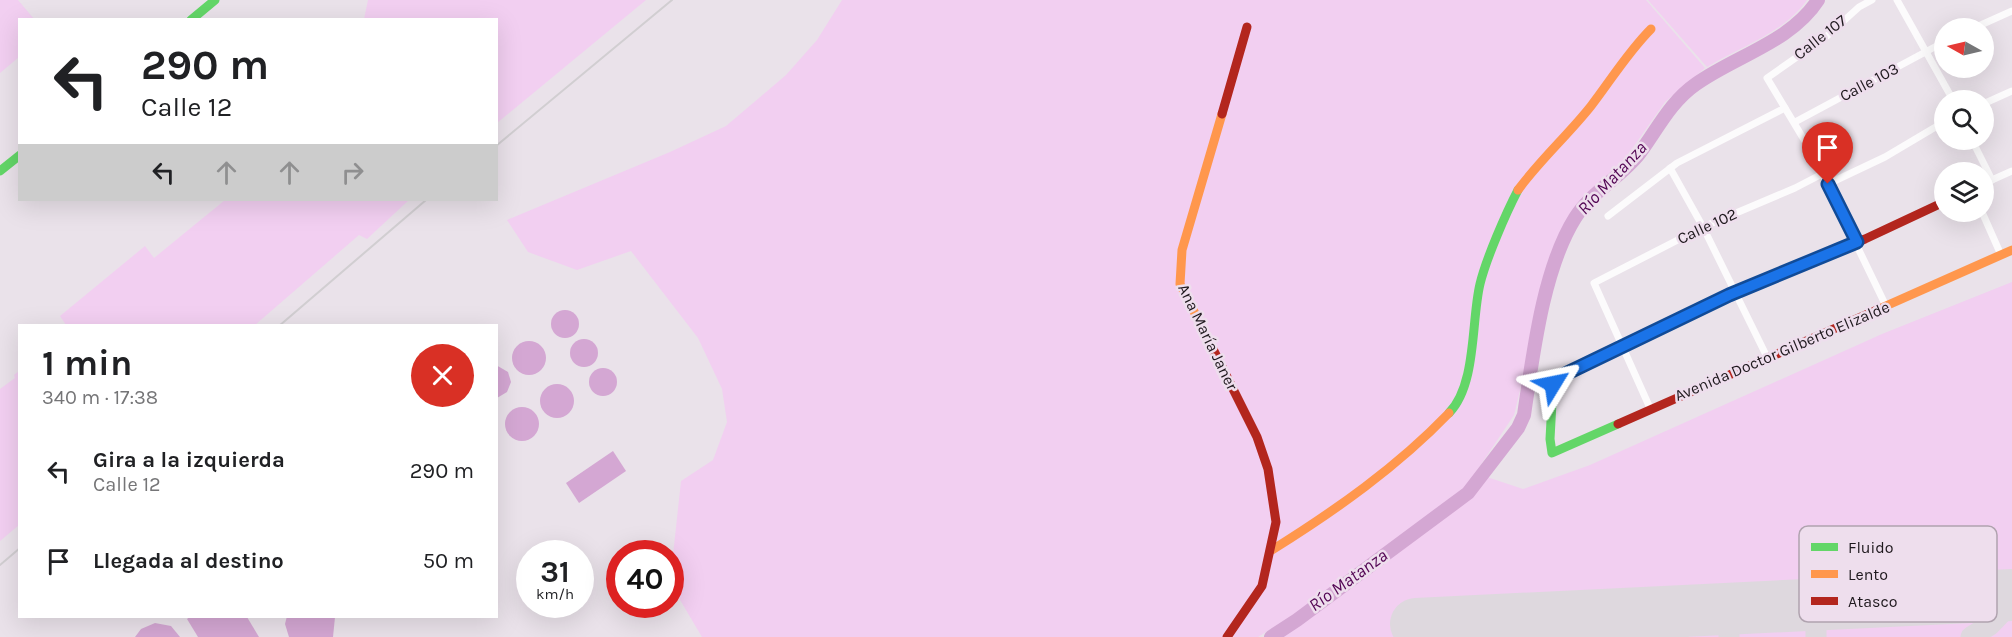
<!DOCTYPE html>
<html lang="es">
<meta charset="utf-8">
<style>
:root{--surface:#fff;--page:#f6f6f6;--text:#202124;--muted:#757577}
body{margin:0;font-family:Karla,sans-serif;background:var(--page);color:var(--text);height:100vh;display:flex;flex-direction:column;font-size:22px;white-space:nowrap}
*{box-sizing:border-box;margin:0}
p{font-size:20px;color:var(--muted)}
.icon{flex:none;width:33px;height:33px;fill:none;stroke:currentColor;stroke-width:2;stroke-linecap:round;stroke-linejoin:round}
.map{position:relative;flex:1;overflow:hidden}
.side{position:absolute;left:18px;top:324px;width:480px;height:294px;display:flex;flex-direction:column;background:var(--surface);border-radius:0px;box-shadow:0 6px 24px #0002}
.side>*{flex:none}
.banner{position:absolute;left:18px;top:18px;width:480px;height:183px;border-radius:0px;box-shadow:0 6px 24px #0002;background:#fff;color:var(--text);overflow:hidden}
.needle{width:39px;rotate:278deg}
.controls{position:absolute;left:1934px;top:18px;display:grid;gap:12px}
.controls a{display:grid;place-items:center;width:60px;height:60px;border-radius:50%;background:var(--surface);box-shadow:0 6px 24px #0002;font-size:30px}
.speed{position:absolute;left:516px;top:540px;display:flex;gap:12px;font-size:30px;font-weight:700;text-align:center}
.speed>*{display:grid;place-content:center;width:78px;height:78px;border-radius:50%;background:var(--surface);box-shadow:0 6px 24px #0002;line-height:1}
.speed small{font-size:15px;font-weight:400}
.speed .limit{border:9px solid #d22;background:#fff;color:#111}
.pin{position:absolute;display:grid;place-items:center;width:51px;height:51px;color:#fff;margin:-62px -26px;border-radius:50% 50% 50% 0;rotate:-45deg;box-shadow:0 0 6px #0007}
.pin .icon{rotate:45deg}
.me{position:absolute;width:66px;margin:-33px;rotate:55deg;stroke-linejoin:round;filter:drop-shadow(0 0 4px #0008)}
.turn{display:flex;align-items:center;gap:21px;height:126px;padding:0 24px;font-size:27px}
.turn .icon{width:78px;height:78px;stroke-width:2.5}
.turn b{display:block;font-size:42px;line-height:51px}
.lanes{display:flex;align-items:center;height:57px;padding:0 24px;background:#0003;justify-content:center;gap:30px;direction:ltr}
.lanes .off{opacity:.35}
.round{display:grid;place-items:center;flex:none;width:63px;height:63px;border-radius:32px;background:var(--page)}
.summary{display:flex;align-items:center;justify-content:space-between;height:102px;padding:0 24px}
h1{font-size:36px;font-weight:700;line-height:45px}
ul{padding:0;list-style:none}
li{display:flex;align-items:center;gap:18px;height:90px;padding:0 24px}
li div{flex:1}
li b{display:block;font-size:22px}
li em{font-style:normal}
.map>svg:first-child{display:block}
.green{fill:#f2cff1}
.water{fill:#d4a7d3}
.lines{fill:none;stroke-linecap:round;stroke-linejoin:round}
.river{stroke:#d4a7d3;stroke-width:14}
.taxiway{stroke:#ded8de;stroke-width:21}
.runway{stroke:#ded8de;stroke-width:52}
.street{stroke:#fcfbfc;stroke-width:7}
.fast{stroke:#63d668;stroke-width:9}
.slow{stroke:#ff974d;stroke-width:9}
.jam{stroke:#b3261e;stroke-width:9}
.rail{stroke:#d1ced1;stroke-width:2}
.route-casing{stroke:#114b97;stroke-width:15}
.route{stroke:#1a73e8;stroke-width:10}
.labels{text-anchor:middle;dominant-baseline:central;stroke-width:5;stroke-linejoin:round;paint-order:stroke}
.street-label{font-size:16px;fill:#1e181d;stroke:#eedeed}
.water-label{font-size:18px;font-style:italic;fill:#530654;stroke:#eedeed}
.key{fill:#eedeed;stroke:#b0a3af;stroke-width:1.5}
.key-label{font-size:16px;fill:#1e181d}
</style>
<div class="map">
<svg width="2012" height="637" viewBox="0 0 2012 637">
<rect width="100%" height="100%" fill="#eae2ea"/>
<g class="green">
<path d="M0,0h18l16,19 -14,1 -1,37 -19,16z"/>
<path d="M368,0h278l-149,123 -1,-103 -132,-1z"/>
<path d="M842,0h804l59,68 -40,34 -38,54 -55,58 -23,58 -35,143 -48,72 -173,128 -35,22h-556l-32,-54 11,-102 32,-21 14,-38 -5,-33 -24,-51 -67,-87 -54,19 -49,-18 -21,-32 163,-68 56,-26 60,-51 31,-35z"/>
<path d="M1648,0h159c-23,33 -67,47 -100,67z"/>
<path d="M225,200h184l-42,39 -8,-4 -104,90h-189l-6,-9 85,-70 9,12z"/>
<path d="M2012,282v355h-741l26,-17 171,-127 13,-18 42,14 67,-24 292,-131z"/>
<path d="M19,371v154l-19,16v-152l15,-11 -1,-3z"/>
</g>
<g class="water">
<circle cx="565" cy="324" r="14"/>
<circle cx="584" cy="353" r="14"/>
<circle cx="529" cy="358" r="17"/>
<path d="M496,365l12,7 3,10 -4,10 -10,6z"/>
<circle cx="603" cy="382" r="14"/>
<circle cx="557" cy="401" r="17"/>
<circle cx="522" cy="424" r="17"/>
<path d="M613,451l13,20 -47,32 -13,-20z"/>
<path d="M191,616l56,1 12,20h-61l-11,-18z"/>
<path d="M287,616l48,1 -2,20h-44l-4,-13z"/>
<path d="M155,623l16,3 9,11h-45l6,-8z"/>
</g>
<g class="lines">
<path class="river" d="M1271,637l26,-17 171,-127 50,-65 6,-13c9,-60 19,-146 51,-197 15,-25 46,-41 64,-64 18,-24 31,-52 57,-70 39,-28 95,-42 122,-84"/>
<g class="taxiway">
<path d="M1816,604v33"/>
<path d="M1535,618l1,19"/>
<path d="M1424,624l1,13"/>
<path d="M1678,637v-26"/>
<path d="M1729,637v-28"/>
<path d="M1971,637l19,-12 22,-23"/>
</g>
<path class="runway" d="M1416,624l596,-29"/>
<g class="street">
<path d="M1872,0l-13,7 -32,29 -60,42 45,75 74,153"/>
<path d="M1897,0l56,100"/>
<path d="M1974,28l38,-17"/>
<path d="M1983,104l29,-13"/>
<path d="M1795,122l149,-80"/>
<path d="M1972,140l20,40"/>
<path d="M1670,168l33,59 64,130"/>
<path d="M1828,184l57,-27 59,-35"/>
<path d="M1983,184l29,-13"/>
<path d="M1982,212l19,43"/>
<path d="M1608,216l69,-53 108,-55"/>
<path d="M1650,408l-56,-125 109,-56 92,-39 27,-14"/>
</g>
<g class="fast">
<path d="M191,20l24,-20"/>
<path d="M0,171l20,-16"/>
<path d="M1449,413c28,-29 22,-92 31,-129 6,-25 26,-71 38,-94"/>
<path d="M1618,424l-66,29 -2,-14 3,-55 4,-6 172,-83"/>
</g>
<g class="slow">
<path d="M1518,190c22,-30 50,-55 73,-84 20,-26 37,-54 60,-77"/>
<path d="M1879,309l133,-59"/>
<path d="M1208,339l-28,-55 2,-34 40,-136"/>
<path d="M1272,550c64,-40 125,-83 177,-137"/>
</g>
<g class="jam">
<path d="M1222,114l25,-87"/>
<path d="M1729,295l136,-56 79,-37"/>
<path d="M1208,339l49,98 11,32 8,53 -14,64 -35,51"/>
<path d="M1618,424l261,-115"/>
</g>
<g class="rail">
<path d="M496,146l176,-146"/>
<path d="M279,326l147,-126"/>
<path d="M0,565l20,-17"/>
</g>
</g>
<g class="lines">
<g class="route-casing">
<path id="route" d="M1553,384l4,-6 172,-83 128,-53 -29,-58"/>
</g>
<use href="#route" class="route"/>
</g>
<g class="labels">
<g class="street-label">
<text transform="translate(1820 37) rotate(-38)">Calle 107</text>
<text transform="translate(1869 82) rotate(-28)">Calle 103</text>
<text transform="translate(1707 226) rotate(-25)">Calle 102</text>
<text transform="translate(1208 337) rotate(64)">Ana María Janer</text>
<text transform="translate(1782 351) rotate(-23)">Avenida Doctor Gilberto Elizalde</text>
</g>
<g class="water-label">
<text transform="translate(1612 178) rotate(-47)">Río Matanza</text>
<text transform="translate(1348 580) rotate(-36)">Río Matanza</text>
</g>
</g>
<rect x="1799" y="526" width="198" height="96" rx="9" class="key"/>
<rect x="1811" y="543" width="27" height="8" fill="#63d668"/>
<rect x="1811" y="570" width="27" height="8" fill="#ff974d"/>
<rect x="1811" y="597" width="27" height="8" fill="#b3261e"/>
<g class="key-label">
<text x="1848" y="553">Fluido</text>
<text x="1848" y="580">Lento</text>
<text x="1848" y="607">Atasco</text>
</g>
</svg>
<div class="controls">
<a><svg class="needle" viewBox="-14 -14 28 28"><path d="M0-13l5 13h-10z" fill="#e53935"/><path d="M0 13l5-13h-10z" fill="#757577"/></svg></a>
<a><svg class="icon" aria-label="search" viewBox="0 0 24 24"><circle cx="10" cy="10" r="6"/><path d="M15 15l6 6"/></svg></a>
<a><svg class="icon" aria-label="layers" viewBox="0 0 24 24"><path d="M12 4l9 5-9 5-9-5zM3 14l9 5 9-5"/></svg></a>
</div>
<div class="speed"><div>31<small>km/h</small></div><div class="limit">40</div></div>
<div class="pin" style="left:1828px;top:184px;background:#d93025"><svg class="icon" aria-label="arrive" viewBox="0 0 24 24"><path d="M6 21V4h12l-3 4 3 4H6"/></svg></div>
<svg class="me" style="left:1553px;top:384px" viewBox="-20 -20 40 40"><path d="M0-17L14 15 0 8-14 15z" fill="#1a73e8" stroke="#fff" stroke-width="4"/></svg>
<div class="banner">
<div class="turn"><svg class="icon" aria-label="left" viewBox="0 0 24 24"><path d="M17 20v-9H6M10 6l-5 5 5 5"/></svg><div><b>290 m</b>Calle 12</div></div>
<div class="lanes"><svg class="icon" aria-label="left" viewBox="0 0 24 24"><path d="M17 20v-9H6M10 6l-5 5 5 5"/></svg><svg class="icon off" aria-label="ahead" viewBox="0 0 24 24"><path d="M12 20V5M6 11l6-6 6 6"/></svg><svg class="icon off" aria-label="ahead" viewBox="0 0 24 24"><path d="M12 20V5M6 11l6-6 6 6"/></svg><svg class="icon off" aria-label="right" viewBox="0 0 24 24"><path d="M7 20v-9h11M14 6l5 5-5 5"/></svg></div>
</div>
<section class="side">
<div class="summary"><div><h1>1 min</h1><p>340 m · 17:38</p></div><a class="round" style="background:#d93025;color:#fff"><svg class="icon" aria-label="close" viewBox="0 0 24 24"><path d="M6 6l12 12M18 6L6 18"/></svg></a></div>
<ul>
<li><svg class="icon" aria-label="left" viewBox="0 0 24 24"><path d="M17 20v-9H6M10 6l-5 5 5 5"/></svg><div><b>Gira a la izquierda</b><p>Calle 12</p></div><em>290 m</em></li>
<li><svg class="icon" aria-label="arrive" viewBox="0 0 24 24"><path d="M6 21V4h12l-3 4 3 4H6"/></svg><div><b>Llegada al destino</b></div><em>50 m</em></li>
</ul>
</section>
</div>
